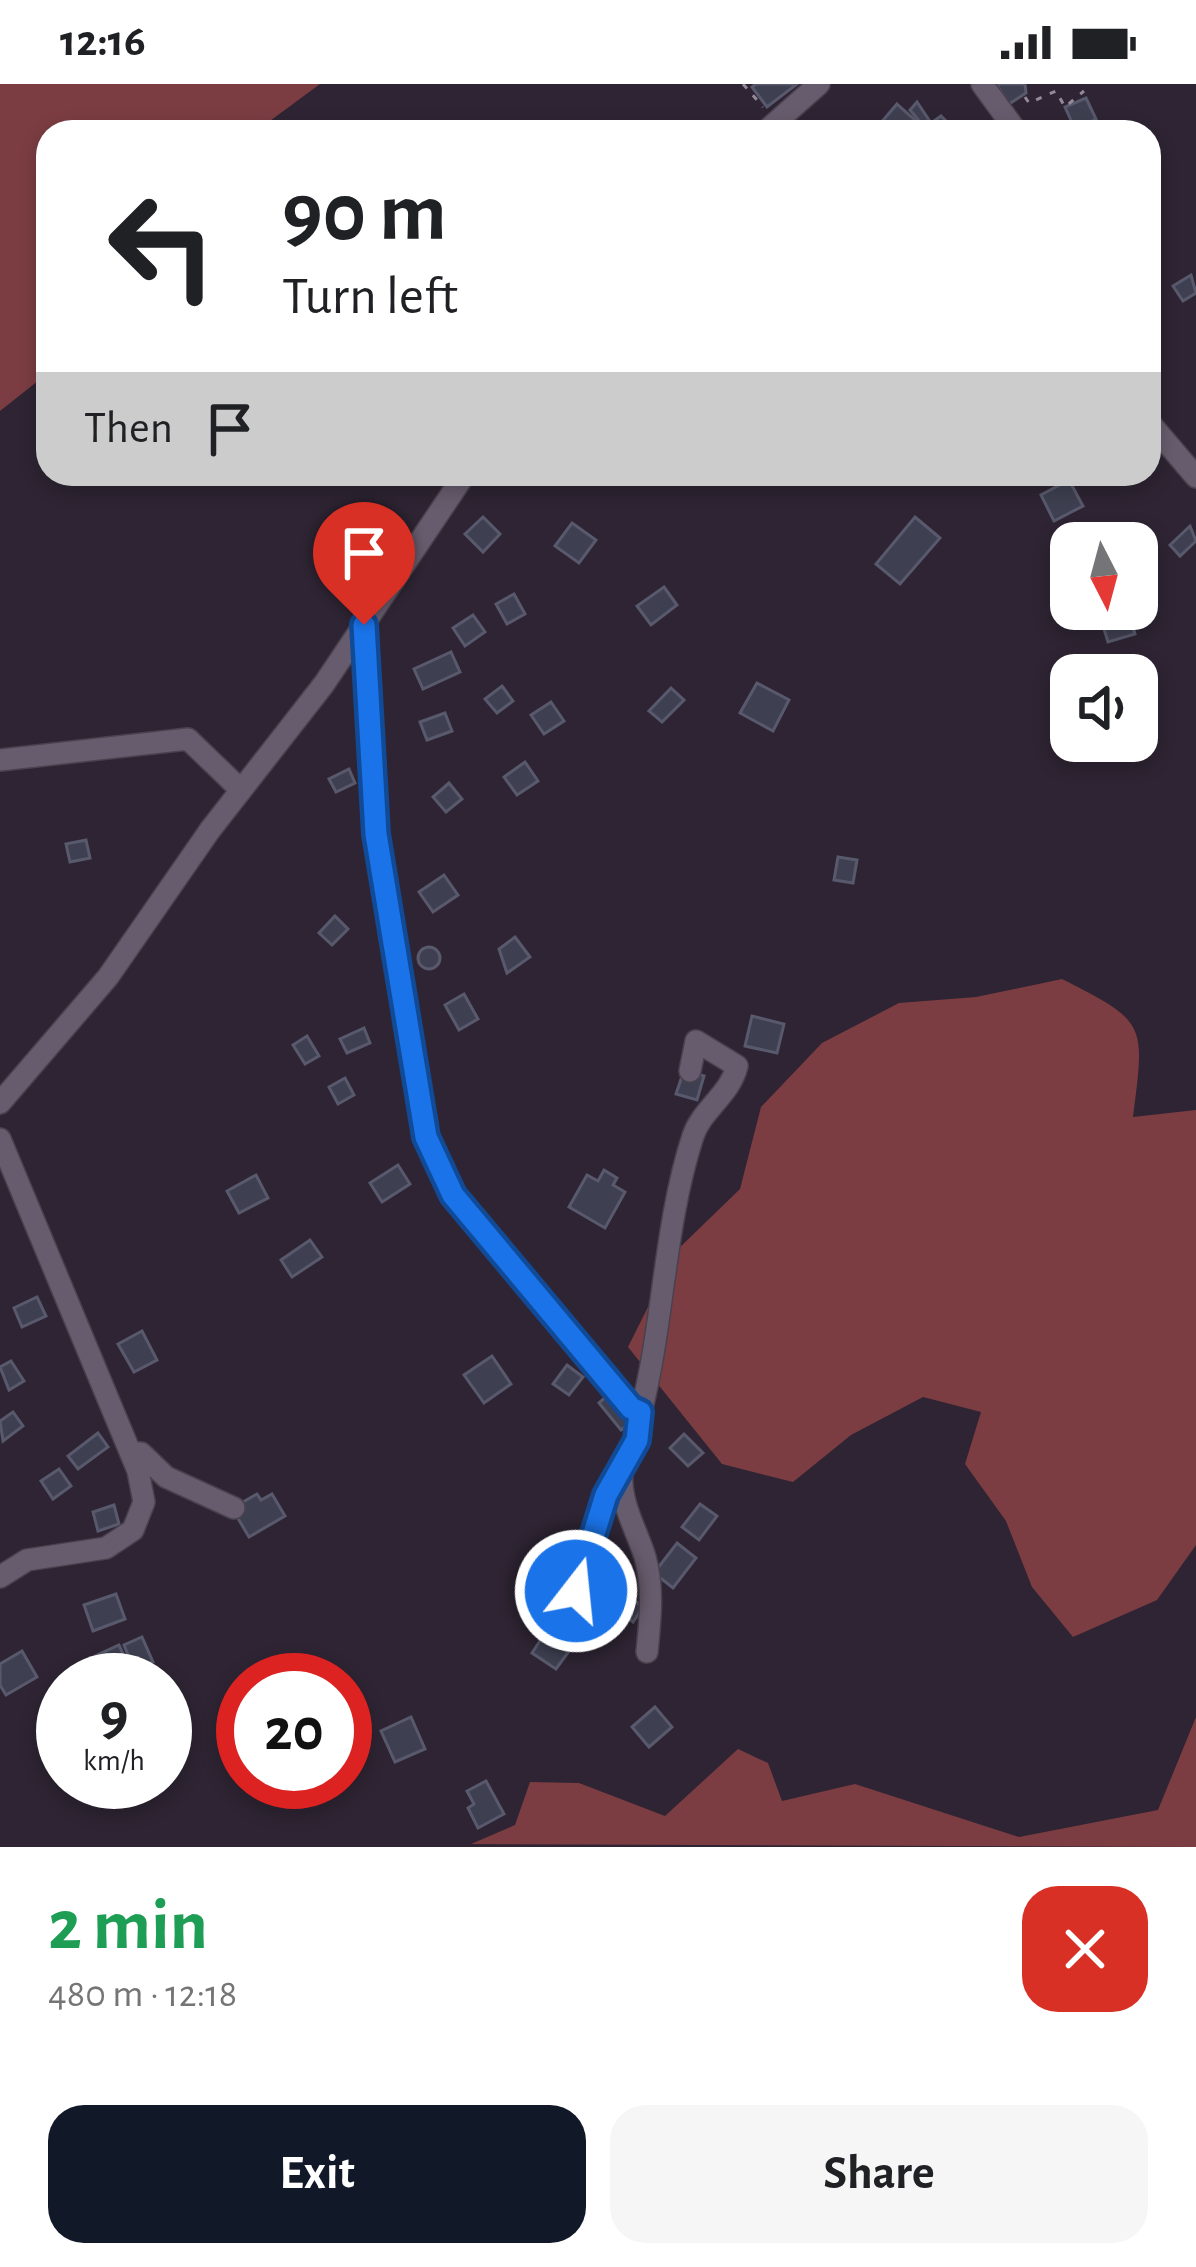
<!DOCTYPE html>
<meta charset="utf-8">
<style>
:root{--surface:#fff;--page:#f6f6f6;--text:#202124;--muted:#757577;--accent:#111827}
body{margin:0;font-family:"Alegreya Sans",sans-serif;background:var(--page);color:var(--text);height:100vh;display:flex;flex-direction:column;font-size:45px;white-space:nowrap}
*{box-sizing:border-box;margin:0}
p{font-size:39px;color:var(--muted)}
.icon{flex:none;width:66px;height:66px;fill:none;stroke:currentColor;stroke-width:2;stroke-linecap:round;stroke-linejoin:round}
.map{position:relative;height:1763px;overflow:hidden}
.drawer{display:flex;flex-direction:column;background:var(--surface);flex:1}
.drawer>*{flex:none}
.guide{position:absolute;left:36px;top:36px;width:1125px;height:366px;border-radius:36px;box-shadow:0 6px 18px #0003;background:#fff;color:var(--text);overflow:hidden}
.needle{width:78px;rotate:174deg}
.controls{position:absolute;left:1050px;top:438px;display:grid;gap:24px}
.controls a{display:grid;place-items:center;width:108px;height:108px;border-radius:24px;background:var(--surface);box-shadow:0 6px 18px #0003;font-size:60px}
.speed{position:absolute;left:36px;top:1569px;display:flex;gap:24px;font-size:60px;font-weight:700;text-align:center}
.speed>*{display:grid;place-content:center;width:156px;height:156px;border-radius:50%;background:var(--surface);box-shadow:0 6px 18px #0003;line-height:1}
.speed small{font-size:30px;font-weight:400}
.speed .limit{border:18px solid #d22;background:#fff;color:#111}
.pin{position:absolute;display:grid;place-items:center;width:102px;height:102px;color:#fff;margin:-123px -51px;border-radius:50% 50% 50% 0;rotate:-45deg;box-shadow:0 0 12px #0007}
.pin .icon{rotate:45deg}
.me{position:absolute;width:132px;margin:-66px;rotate:16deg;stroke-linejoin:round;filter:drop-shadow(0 0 9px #0008)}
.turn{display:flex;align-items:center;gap:42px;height:252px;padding:0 48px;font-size:54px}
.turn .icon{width:156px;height:156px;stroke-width:2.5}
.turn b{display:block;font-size:84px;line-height:102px}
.then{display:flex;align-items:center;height:114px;padding:0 48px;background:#0003;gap:24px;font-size:45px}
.round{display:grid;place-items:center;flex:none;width:126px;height:126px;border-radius:36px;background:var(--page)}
.headline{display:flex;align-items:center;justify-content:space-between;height:204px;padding:0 48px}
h1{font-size:72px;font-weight:700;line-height:90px;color:#1e9e55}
.primary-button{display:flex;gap:24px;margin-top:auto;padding:24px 48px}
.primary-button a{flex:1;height:138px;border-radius:36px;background:var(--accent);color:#fff;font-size:48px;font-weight:700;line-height:138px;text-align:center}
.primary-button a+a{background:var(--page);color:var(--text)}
.status{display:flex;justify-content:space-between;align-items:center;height:84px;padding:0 60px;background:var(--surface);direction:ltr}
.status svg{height:33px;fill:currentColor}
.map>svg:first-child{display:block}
.forest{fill:#7b3d42}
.building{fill:#3e4051;stroke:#58596c;stroke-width:3}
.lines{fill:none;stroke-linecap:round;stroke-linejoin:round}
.minor-casing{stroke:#49414d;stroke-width:24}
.path{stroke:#928a97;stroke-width:3;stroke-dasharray:6 9;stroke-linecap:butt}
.minor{stroke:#675c6d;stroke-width:21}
.route-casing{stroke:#114b97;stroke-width:30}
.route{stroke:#1a73e8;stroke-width:21}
</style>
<div class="status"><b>12:16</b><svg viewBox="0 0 49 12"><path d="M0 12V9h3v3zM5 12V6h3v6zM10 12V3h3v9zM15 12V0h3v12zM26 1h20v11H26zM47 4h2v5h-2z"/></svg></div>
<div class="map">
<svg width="1196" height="1763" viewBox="0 0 1196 1763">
<rect width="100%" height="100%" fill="#2e2433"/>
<g class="forest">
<path d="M0,0h320l-65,48h-207v241l-48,38z"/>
<path d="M1062,895c85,43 83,44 71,138l63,-7v435l-39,55 -84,37 -41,-50 -26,-66 -41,-57 16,-52 -58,-15 -72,38 -58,47 -71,-18 -94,-117 48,-96 64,-62 21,-82 61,-64 77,-40 77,-6z"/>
<path d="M1196,1633v130l-725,-3 44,-19 15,-43 49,1 86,33 73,-67 30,14 14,38 73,-17 164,53 139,-27z"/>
</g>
<g class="building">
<path d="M756,0h41l-30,23 -15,-20z"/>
<path d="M996,0h29l1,9 -17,11z"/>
<path d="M1086,14l10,21 -21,10 -10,-22z"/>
<path d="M917,18l14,21 10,-7 8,8 -11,8 -10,-5 -9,5 1,-10 -10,-12z"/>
<path d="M897,20l20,18 -8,10h-36z"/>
<path d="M1191,191l5,18 -13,8 -10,-15z"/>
<path d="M1069,396l14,26 -29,15 -13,-26z"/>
<path d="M483,433l17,17 -17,18 -18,-18z"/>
<path d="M915,433l25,21 -40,46 -24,-20z"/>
<path d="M572,439l24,17 -17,23 -24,-17z"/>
<path d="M1190,442l6,15 -16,15 -10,-11z"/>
<path d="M664,503l13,18 -26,20 -14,-19z"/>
<path d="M514,510l11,20 -18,10 -11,-20z"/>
<path d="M1128,525l7,25 -27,8 -8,-26z"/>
<path d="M473,531l12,17 -20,14 -12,-18z"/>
<path d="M451,568l9,20 -37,17 -9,-20z"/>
<path d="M757,599l32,17 -16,31 -33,-18z"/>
<path d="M502,602l11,15 -16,12 -12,-14z"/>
<path d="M671,604l13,12 -22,22 -13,-11z"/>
<path d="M551,618l13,19 -20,13 -13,-19z"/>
<path d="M445,629l7,18 -25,9 -7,-18z"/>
<path d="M525,678l13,19 -21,14 -13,-18z"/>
<path d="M349,685l6,14 -19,9 -7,-13z"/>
<path d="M449,699l13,16 -16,13 -13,-15z"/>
<path d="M86,756l4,18 -20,4 -4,-18z"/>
<path d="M838,773l19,3 -4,23 -19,-3z"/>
<path d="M444,791l14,20 -25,17 -14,-20z"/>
<path d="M335,832l13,13 -16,16 -13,-12z"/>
<path d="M515,853l15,20 -23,16 -8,-24z"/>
<circle cx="429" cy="874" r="11"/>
<path d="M464,910l14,25 -19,11 -14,-25z"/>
<path d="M752,932l32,8 -7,29 -32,-7z"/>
<path d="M364,944l6,15 -23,10 -7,-14z"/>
<path d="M307,952l12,20 -14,8 -12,-19z"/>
<path d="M684,986l20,6 -7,24 -21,-6z"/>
<path d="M345,994l9,17 -16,9 -9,-17z"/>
<path d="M398,1081l12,19 -28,18 -12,-19z"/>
<path d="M604,1086l13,8 -4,7 12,7 -20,36 -36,-21 18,-32 11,6z"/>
<path d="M256,1091l12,23 -29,15 -12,-22z"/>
<path d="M310,1156l12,17 -30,20 -11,-17z"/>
<path d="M37,1213l9,19 -24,11 -8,-19z"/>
<path d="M142,1247l15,29 -23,12 -16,-28z"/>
<path d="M492,1272l19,28 -27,19 -20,-28z"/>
<path d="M11,1277l13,20 -15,9 -9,-23z"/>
<path d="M567,1281l16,12 -14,18 -16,-11z"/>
<path d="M609,1310l23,28 -11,8 -22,-27z"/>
<path d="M13,1328l10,14 -20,15 -3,-20z"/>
<path d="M98,1349l10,14 -30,22 -10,-13z"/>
<path d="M684,1350l19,19 -15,13 -18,-18z"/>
<path d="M59,1385l12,17 -18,13 -12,-18z"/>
<path d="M257,1410l4,6 11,-6 13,22 -36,21 -13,-22v-9z"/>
<path d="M700,1420l17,12 -18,24 -17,-13z"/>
<path d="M114,1421l5,19 -21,7 -5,-19z"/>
<path d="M677,1459l19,15 -23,30 -19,-15z"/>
<path d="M615,1503l28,20 -10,15 -28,-21z"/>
<path d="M116,1510l9,25 -32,12 -9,-26z"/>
<path d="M547,1546l25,17 -16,22 -24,-16z"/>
<path d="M142,1553l11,25 -19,8 -10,-25z"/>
<path d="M119,1561l11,24 -24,11 -11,-24z"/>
<path d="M22,1567l15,26 -31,18 -6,-10v-21z"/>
<path d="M655,1623l17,20 -23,20 -17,-20z"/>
<path d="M411,1633l14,32 -30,13 -14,-31z"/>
<path d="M486,1697l18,33 -26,14 -10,-20 6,-4 -7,-13z"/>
</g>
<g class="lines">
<g class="minor-casing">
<g id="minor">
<path d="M982,0l35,48"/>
<path d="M765,48l54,-48"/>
<path d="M1149,338l47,55"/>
<path d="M364,541l12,209 50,303 27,58 178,213 10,4c3,25 -17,40 -19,63 -2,28 15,56 23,82 9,32 5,63 2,95"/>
<path d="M0,676l188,-21 53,51"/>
<path d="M0,1019l108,-126 102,-147 114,-146 141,-210"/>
<path d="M0,1055l138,332 6,31 -11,28 -27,18 -79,12 -27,17"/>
<path d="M641,1328c23,-90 23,-187 52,-276 9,-27 37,-41 44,-70l-41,-25 -6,30"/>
<path d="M131,1369h10l25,24 68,31"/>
<path d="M557,1544c32,-47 31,-108 65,-155"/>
</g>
</g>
<g class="path">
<path d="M743,0l20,23"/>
<path d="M1025,13l4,6 27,-12 9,16 19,-16"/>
</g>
<use href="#minor" class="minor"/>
</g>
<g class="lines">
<g class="route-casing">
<path id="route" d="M364,541l12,209 50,303 27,58 178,213 9,4 -3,28 -31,55 -30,96"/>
</g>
<use href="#route" class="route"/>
</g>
</svg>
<div class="controls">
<a><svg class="needle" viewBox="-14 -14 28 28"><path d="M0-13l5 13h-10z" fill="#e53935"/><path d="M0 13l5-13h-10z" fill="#757577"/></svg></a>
<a><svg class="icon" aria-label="sound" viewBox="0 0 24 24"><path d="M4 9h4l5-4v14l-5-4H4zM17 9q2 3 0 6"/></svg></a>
</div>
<div class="speed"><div>9<small>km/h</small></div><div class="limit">20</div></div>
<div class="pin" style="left:364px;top:541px;background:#d93025"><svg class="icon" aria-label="arrive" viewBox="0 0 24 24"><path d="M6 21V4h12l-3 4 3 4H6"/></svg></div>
<svg class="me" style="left:576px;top:1507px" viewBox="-20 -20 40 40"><circle r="17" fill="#1a73e8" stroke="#fff" stroke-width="3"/><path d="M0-11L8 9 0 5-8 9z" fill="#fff"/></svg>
<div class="guide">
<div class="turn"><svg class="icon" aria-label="left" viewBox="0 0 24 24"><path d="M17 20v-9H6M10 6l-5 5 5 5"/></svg><div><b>90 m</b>Turn left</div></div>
<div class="then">Then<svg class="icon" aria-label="arrive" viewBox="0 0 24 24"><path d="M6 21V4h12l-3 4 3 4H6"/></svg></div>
</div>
</div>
<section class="drawer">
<div class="headline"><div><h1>2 min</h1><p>480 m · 12:18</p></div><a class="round" style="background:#d93025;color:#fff"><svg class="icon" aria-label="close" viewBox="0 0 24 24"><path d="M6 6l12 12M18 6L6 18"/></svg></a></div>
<div class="primary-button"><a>Exit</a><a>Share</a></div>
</section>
